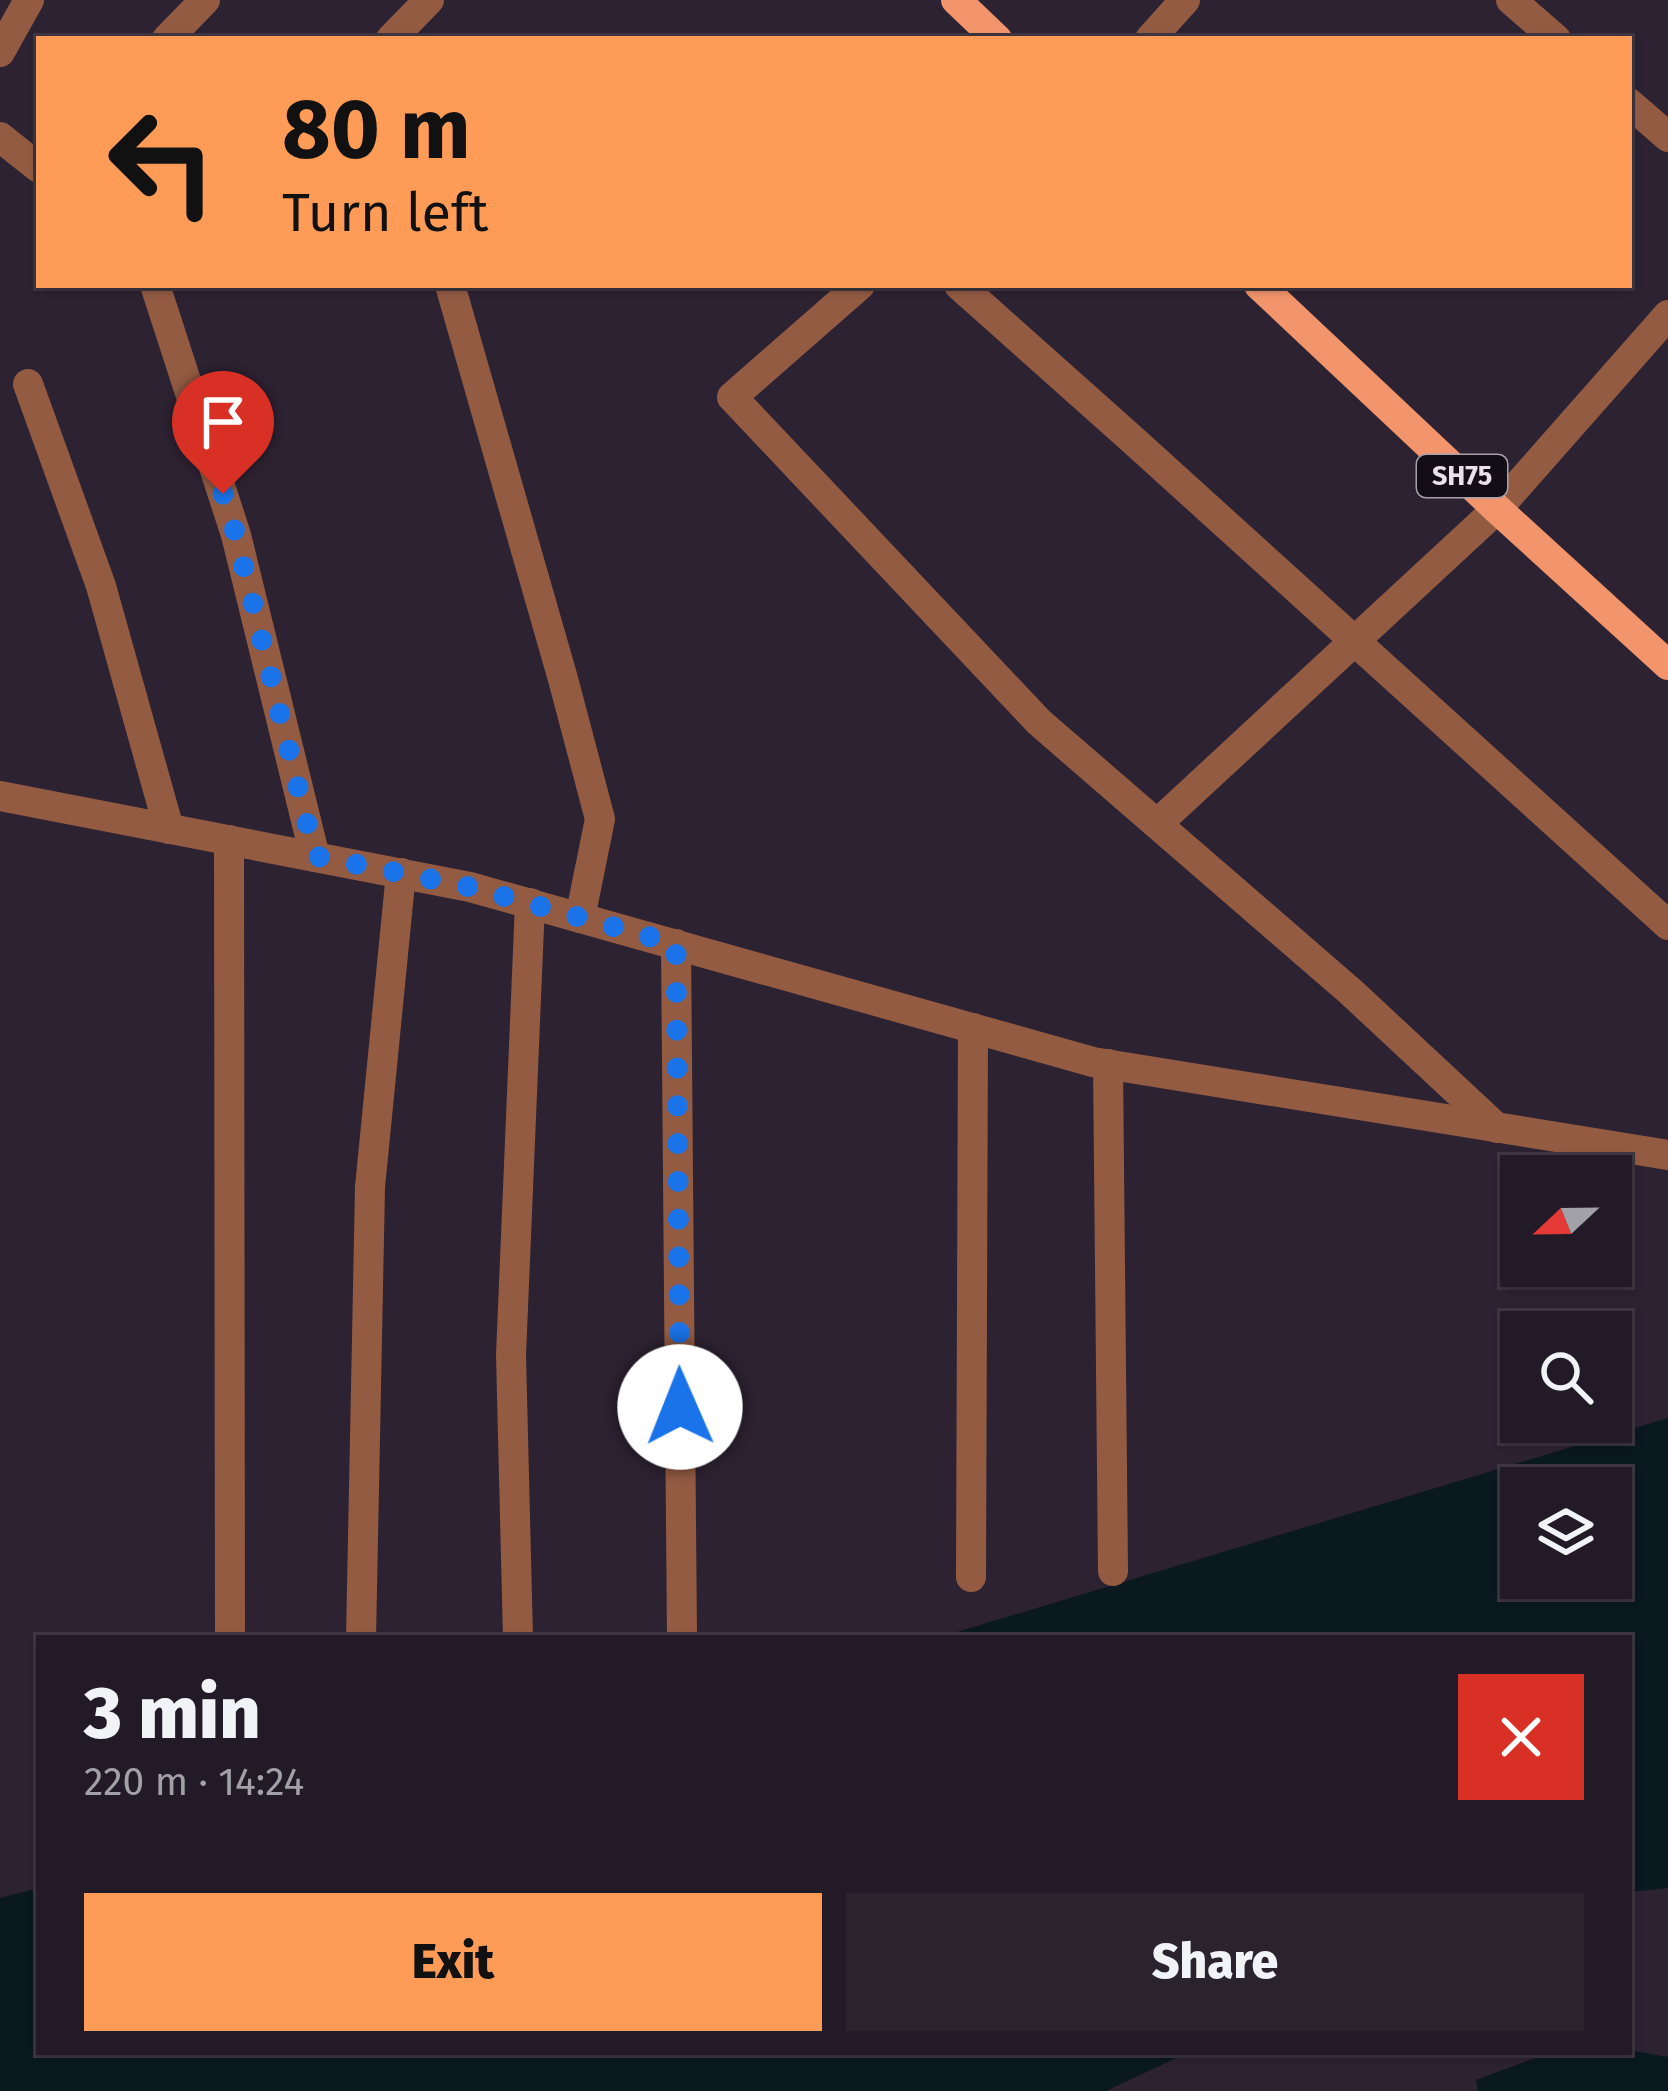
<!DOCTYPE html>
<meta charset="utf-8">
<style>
:root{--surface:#221a26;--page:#2a232e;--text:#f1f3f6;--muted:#a2a1a7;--line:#3f3843;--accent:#fe9c57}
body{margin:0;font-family:"Fira Sans",sans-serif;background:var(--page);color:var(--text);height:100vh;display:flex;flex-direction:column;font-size:45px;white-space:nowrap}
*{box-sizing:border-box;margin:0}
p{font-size:39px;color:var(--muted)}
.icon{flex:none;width:66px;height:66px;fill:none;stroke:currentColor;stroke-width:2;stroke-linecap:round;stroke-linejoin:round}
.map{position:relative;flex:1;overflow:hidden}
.details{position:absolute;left:36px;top:1635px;width:1596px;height:420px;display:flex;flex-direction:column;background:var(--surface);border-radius:0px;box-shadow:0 3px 9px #0004,0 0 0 3px var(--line)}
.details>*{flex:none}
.top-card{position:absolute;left:36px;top:36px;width:1596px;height:252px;border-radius:0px;box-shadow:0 3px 9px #0004,0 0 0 3px var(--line);background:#fe9c57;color:#111;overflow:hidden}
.needle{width:78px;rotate:248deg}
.tools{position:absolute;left:1500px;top:1155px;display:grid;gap:24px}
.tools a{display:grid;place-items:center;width:132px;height:132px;border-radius:0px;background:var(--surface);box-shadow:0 3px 9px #0004,0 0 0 3px var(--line);font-size:60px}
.pin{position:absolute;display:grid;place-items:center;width:102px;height:102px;color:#fff;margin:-123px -51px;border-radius:50% 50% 50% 0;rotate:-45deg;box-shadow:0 0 12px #0007}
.pin .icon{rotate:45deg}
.me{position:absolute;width:132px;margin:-66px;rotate:359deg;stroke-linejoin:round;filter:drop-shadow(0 0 9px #0008)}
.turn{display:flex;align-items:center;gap:42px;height:252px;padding:0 48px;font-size:54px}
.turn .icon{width:156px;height:156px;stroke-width:2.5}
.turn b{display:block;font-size:84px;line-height:102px}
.round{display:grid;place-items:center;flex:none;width:126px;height:126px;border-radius:0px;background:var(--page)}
.overview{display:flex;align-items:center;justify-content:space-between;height:204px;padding:0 48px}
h1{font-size:72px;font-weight:800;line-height:90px}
.cta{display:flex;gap:24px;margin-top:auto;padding:24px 48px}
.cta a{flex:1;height:138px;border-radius:0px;background:var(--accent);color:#111;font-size:48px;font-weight:800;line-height:138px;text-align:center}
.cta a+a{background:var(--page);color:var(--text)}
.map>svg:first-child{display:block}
.water{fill:#0a1820;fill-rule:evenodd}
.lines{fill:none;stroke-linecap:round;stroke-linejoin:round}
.minor{stroke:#945b43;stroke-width:30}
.major{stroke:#f3956c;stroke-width:30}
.route{stroke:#1a73e8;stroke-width:21;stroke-dasharray:0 37.8}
.labels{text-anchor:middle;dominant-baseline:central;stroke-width:12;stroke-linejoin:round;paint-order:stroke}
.shield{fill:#130e15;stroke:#a8a1ab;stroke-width:3}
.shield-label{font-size:27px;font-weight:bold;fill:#e8e0eb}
</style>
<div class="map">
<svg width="1668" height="2091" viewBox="0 0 1668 2091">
<rect width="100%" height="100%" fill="#2d2232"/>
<g class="water">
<path d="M1668,1418v470l-39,4v-254h-692zM1521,1488h90v90h-90z"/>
<path d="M39,1888v164h1150l-83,39h-1106v-193z"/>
<path d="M1629,2050l39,7v34h-190l-2,-11 76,-28z"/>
</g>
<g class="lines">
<g class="minor">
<path d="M1511,0l45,39"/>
<path d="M167,39l38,-39"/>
<path d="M391,39l38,-39"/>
<path d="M1150,39l35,-39"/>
<path d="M0,52l29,-52"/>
<path d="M1629,103l39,34"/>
<path d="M0,137l39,31"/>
<path d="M155,285l81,250 79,322"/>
<path d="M450,285l113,394 37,140 -20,99"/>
<path d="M860,285l-128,112 307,325 312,270 146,136"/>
<path d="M959,285l175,156 534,484"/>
<path d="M28,384l73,202 68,243"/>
<path d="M0,796l470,91 623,175 575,93"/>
<path d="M1157,824l340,-315 171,-194"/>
<path d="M229,840l1,798"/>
<path d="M676,944l6,694"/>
<path d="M1108,1064l5,507"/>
<path d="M971,1577l2,-549"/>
<path d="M361,1638l9,-451 31,-314"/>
<path d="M518,1638l-7,-283 19,-452"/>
</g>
<g class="major">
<path d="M956,0l41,39"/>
<path d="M1259,285l238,224 171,156"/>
</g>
</g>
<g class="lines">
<path class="route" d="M223,494l13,41 79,321 155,31 206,57 4,463"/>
</g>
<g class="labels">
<rect class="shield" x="1417" y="455" width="90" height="42" rx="9"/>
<g class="shield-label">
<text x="1462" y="476">SH75</text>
</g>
</g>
</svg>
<div class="tools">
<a><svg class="needle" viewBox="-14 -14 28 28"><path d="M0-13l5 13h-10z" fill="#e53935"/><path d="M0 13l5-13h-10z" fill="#a2a1a7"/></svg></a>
<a><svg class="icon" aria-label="search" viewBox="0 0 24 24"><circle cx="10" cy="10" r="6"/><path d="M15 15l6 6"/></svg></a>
<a><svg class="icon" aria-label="layers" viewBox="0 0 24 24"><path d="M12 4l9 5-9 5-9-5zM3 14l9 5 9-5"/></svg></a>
</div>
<div class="pin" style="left:223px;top:494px;background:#d93025"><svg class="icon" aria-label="arrive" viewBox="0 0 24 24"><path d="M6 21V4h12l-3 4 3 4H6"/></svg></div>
<svg class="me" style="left:680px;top:1407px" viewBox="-20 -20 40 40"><circle r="19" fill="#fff"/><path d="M0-13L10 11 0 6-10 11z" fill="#1a73e8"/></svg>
<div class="top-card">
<div class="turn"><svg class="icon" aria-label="left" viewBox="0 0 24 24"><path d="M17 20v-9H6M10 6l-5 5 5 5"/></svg><div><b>80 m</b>Turn left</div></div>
</div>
<section class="details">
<div class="overview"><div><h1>3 min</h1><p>220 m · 14:24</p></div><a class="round" style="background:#d93025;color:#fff"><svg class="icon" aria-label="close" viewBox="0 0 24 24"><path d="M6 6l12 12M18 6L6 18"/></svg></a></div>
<div class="cta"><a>Exit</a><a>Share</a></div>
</section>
</div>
